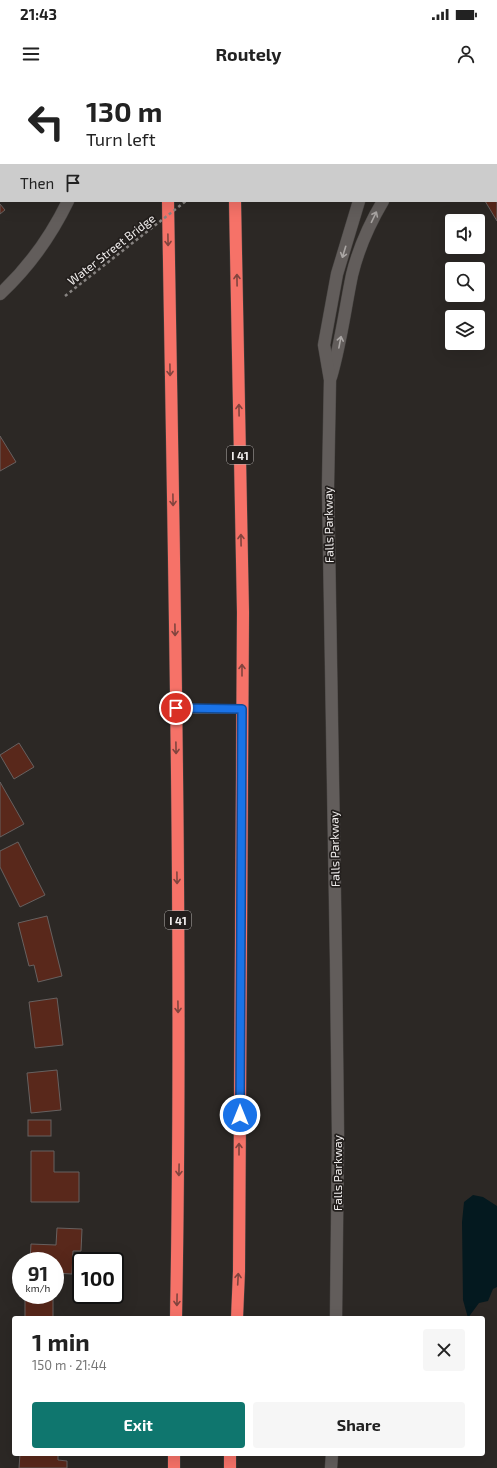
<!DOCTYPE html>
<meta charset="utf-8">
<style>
:root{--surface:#fff;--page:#f6f6f6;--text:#222;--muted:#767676;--accent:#0f766e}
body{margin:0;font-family:"Exo 2",sans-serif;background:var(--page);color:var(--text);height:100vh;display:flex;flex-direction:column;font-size:15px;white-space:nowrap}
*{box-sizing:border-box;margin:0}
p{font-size:13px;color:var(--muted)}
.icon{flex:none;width:22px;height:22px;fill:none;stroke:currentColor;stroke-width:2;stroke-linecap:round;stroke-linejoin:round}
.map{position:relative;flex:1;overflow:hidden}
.details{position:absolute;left:12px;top:1236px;width:473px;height:140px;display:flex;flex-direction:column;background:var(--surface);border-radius:4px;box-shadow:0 4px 16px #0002}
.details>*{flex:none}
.banner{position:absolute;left:0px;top:0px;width:497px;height:122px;box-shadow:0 4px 16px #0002;background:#fff;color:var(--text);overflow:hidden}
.fabs{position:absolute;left:445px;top:134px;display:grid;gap:8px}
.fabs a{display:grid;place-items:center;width:40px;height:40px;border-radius:4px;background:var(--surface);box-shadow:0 4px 16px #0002;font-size:20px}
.speed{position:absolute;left:12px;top:1172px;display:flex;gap:8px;font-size:20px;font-weight:700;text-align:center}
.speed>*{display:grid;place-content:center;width:52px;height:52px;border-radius:50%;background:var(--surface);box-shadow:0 4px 16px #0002;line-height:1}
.speed small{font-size:10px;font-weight:400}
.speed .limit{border:2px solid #111;border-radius:6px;background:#fff;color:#111}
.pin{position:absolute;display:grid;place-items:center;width:34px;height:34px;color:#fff;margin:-17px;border:2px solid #fff;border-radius:50%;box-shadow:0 1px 4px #0007}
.me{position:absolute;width:44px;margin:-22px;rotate:0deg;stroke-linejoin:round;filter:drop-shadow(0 0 3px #0008)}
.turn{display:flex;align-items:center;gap:14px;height:84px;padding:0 20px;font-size:18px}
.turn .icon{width:52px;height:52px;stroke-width:2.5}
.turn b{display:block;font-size:28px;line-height:34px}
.then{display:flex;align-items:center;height:38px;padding:0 20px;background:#0003;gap:8px;font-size:15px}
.round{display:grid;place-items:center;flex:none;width:42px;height:42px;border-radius:4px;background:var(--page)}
.overview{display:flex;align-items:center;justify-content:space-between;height:68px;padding:0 20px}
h1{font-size:24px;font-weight:700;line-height:30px}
.button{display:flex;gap:8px;margin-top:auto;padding:8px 20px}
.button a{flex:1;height:46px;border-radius:4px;background:var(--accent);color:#fff;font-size:16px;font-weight:700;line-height:46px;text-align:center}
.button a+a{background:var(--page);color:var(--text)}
.status{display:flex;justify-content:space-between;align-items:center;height:28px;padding:0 20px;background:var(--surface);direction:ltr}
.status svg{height:11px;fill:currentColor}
header{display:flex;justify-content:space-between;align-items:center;height:52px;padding:0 20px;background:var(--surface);font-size:18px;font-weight:700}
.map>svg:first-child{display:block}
.water{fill:#04191f}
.building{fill:#59281b;stroke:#676160}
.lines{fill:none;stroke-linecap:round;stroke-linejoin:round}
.service-casing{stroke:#494644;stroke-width:10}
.minor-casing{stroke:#494644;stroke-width:13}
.tertiary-casing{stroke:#494644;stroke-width:13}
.motorway-casing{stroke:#494644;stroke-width:13}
.path{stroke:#888482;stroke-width:2.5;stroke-dasharray:3 3;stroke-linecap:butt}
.service{stroke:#625d5b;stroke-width:9}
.minor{stroke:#625d5b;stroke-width:12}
.tertiary{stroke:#625d5b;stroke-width:12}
.motorway{stroke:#f67268;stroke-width:12}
.path-bridge{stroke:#888482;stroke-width:2.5;stroke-dasharray:3 3;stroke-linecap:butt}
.oneway{stroke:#aaa6a4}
.oneway2{stroke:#81443e}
.route-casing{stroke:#114b97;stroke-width:10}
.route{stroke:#1a73e8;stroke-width:7}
.labels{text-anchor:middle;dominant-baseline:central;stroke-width:3.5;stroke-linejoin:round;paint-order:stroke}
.shield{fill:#221e1c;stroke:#b4b0af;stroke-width:1}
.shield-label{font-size:11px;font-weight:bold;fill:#f2efee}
.street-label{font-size:12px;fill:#f2efee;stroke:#221e1c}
</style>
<div class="status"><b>21:43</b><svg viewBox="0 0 49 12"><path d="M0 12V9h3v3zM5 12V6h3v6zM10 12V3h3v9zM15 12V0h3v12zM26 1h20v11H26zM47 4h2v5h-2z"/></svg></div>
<header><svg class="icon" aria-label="menu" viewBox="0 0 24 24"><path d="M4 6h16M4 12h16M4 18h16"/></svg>Routely<svg class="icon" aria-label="person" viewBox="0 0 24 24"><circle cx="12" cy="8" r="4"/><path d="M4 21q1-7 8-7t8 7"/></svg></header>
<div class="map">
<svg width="497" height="1388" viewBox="0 0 497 1388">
<rect width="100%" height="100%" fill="#2c2825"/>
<path class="water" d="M473,1115l10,2 14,9v81l-4,2 -5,12 -9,2 -11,15 -5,-18 -1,-78 2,-20z"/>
<g class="building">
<path d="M496,106h1v35l-12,-20h11z"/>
<path d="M0,124l5,6 -5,4z"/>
<path d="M0,356l16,26 -16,9z"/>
<path d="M19,663l15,24 -20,12 -14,-24z"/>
<path d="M0,702l24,42 -24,13z"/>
<path d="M18,762l27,53 -25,12 -20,-40v-16z"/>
<path d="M47,836l15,60 -24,6 -4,-17 -5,1 -11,-43z"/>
<path d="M57,918l6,47 -28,3 -6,-46z"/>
<path d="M57,990l4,40 -30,3 -4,-40z"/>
<rect x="28" y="1040" width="23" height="16"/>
<path d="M31,1071h23v21h25v30h-48z"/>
<path d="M57,1148l25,1 -1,22h-8l-1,23 -17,-1v-12h-25l1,-17 25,1z"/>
<rect x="25" y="1215" width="28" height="23"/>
<path d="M20,1374h38v6l9,1v7h-48z"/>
</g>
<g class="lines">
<g class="service-casing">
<path id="service" d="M176,629h66"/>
</g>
<g class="minor-casing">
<g id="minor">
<path d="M96,0v1"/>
<path d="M0,214c28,-26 51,-58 68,-93"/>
</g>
</g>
<g class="tertiary-casing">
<g id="tertiary">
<path d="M407,1v-1"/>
<path d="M434,1v-1"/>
<path d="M331,297c10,-34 14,-68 21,-102 6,-25 18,-52 31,-74"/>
<path d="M336,1238l2,-182 -2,-176 -8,-474 2,-106 -6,-35 13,-71 22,-73"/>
<path d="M331,1388l1,-14"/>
</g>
</g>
<g class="motorway-casing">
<g id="motorway">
<path d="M166,0v1"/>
<path d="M233,0v1"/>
<path d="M168,121c6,372 15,745 8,1117"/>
<path d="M235,121l8,411 -4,659 -2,47"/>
<path d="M174,1388v-14"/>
<path d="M230,1388v-14"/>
</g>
</g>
<path class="path" d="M340,1l1,-1"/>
<use href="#service" class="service"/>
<use href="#minor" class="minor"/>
<use href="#tertiary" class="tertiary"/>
<use href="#motorway" class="motorway"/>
<path class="path-bridge" d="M65,216l121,-95"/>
</g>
<defs><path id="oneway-shaft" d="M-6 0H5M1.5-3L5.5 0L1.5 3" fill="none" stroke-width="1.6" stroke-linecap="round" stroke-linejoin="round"/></defs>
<g class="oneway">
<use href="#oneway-shaft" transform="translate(374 137) rotate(-64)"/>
<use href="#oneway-shaft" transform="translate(344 172) rotate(107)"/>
<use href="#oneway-shaft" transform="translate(340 262) rotate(-79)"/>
</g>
<g class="oneway2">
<use href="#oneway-shaft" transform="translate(168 160) rotate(89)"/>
<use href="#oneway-shaft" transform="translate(237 200) rotate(-91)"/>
<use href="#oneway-shaft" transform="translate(170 290) rotate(89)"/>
<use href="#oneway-shaft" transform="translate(239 330) rotate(-91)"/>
<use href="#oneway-shaft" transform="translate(173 420) rotate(89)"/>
<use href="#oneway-shaft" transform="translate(241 460) rotate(-91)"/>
<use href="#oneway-shaft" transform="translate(175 550) rotate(89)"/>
<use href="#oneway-shaft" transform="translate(242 590) rotate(-90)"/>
<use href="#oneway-shaft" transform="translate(176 668) rotate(89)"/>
<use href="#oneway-shaft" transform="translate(177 798) rotate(89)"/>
<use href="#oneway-shaft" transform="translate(178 927) rotate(89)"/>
<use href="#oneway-shaft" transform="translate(239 1069) rotate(-90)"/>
<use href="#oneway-shaft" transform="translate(179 1090) rotate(91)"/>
<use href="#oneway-shaft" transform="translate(238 1199) rotate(-87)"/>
<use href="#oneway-shaft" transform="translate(177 1220) rotate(91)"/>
</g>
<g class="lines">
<g class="route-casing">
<path id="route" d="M176,628l66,1 -2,406"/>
</g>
<use href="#route" class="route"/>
</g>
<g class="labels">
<g class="shield">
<rect x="227" y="366" width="26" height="18" rx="3"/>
<rect x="165" y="831" width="26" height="18" rx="3"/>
</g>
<g class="shield-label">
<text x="240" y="375">I 41</text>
<text x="178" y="840">I 41</text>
</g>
<g class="street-label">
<text transform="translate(111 169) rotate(-38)">Water Street Bridge</text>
<text transform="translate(328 445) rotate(-91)">Falls Parkway</text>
<text transform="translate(334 769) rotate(-91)">Falls Parkway</text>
<text transform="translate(337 1093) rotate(-90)">Falls Parkway</text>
</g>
</g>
</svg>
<div class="fabs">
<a><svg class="icon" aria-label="sound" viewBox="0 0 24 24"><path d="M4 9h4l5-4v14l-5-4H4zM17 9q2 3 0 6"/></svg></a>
<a><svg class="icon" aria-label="search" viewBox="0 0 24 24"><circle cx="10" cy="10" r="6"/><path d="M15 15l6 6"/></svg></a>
<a><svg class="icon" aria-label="layers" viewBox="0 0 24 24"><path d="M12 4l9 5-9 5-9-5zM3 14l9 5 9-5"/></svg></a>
</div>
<div class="speed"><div>91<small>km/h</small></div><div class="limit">100</div></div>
<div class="pin" style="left:176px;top:628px;background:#d93025"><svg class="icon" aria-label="arrive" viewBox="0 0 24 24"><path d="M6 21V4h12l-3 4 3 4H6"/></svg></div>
<svg class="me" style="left:240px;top:1035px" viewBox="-20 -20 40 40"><circle r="17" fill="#1a73e8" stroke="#fff" stroke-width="3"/><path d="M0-11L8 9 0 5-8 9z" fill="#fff"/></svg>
<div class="banner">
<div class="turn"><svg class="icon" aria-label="left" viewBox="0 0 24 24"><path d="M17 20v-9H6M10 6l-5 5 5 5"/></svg><div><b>130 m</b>Turn left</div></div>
<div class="then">Then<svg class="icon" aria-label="arrive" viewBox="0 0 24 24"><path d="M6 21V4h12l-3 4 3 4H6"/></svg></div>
</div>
<section class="details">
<div class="overview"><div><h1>1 min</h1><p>150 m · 21:44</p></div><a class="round"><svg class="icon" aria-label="close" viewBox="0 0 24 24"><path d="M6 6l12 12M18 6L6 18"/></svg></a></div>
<div class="button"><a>Exit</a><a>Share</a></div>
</section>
</div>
